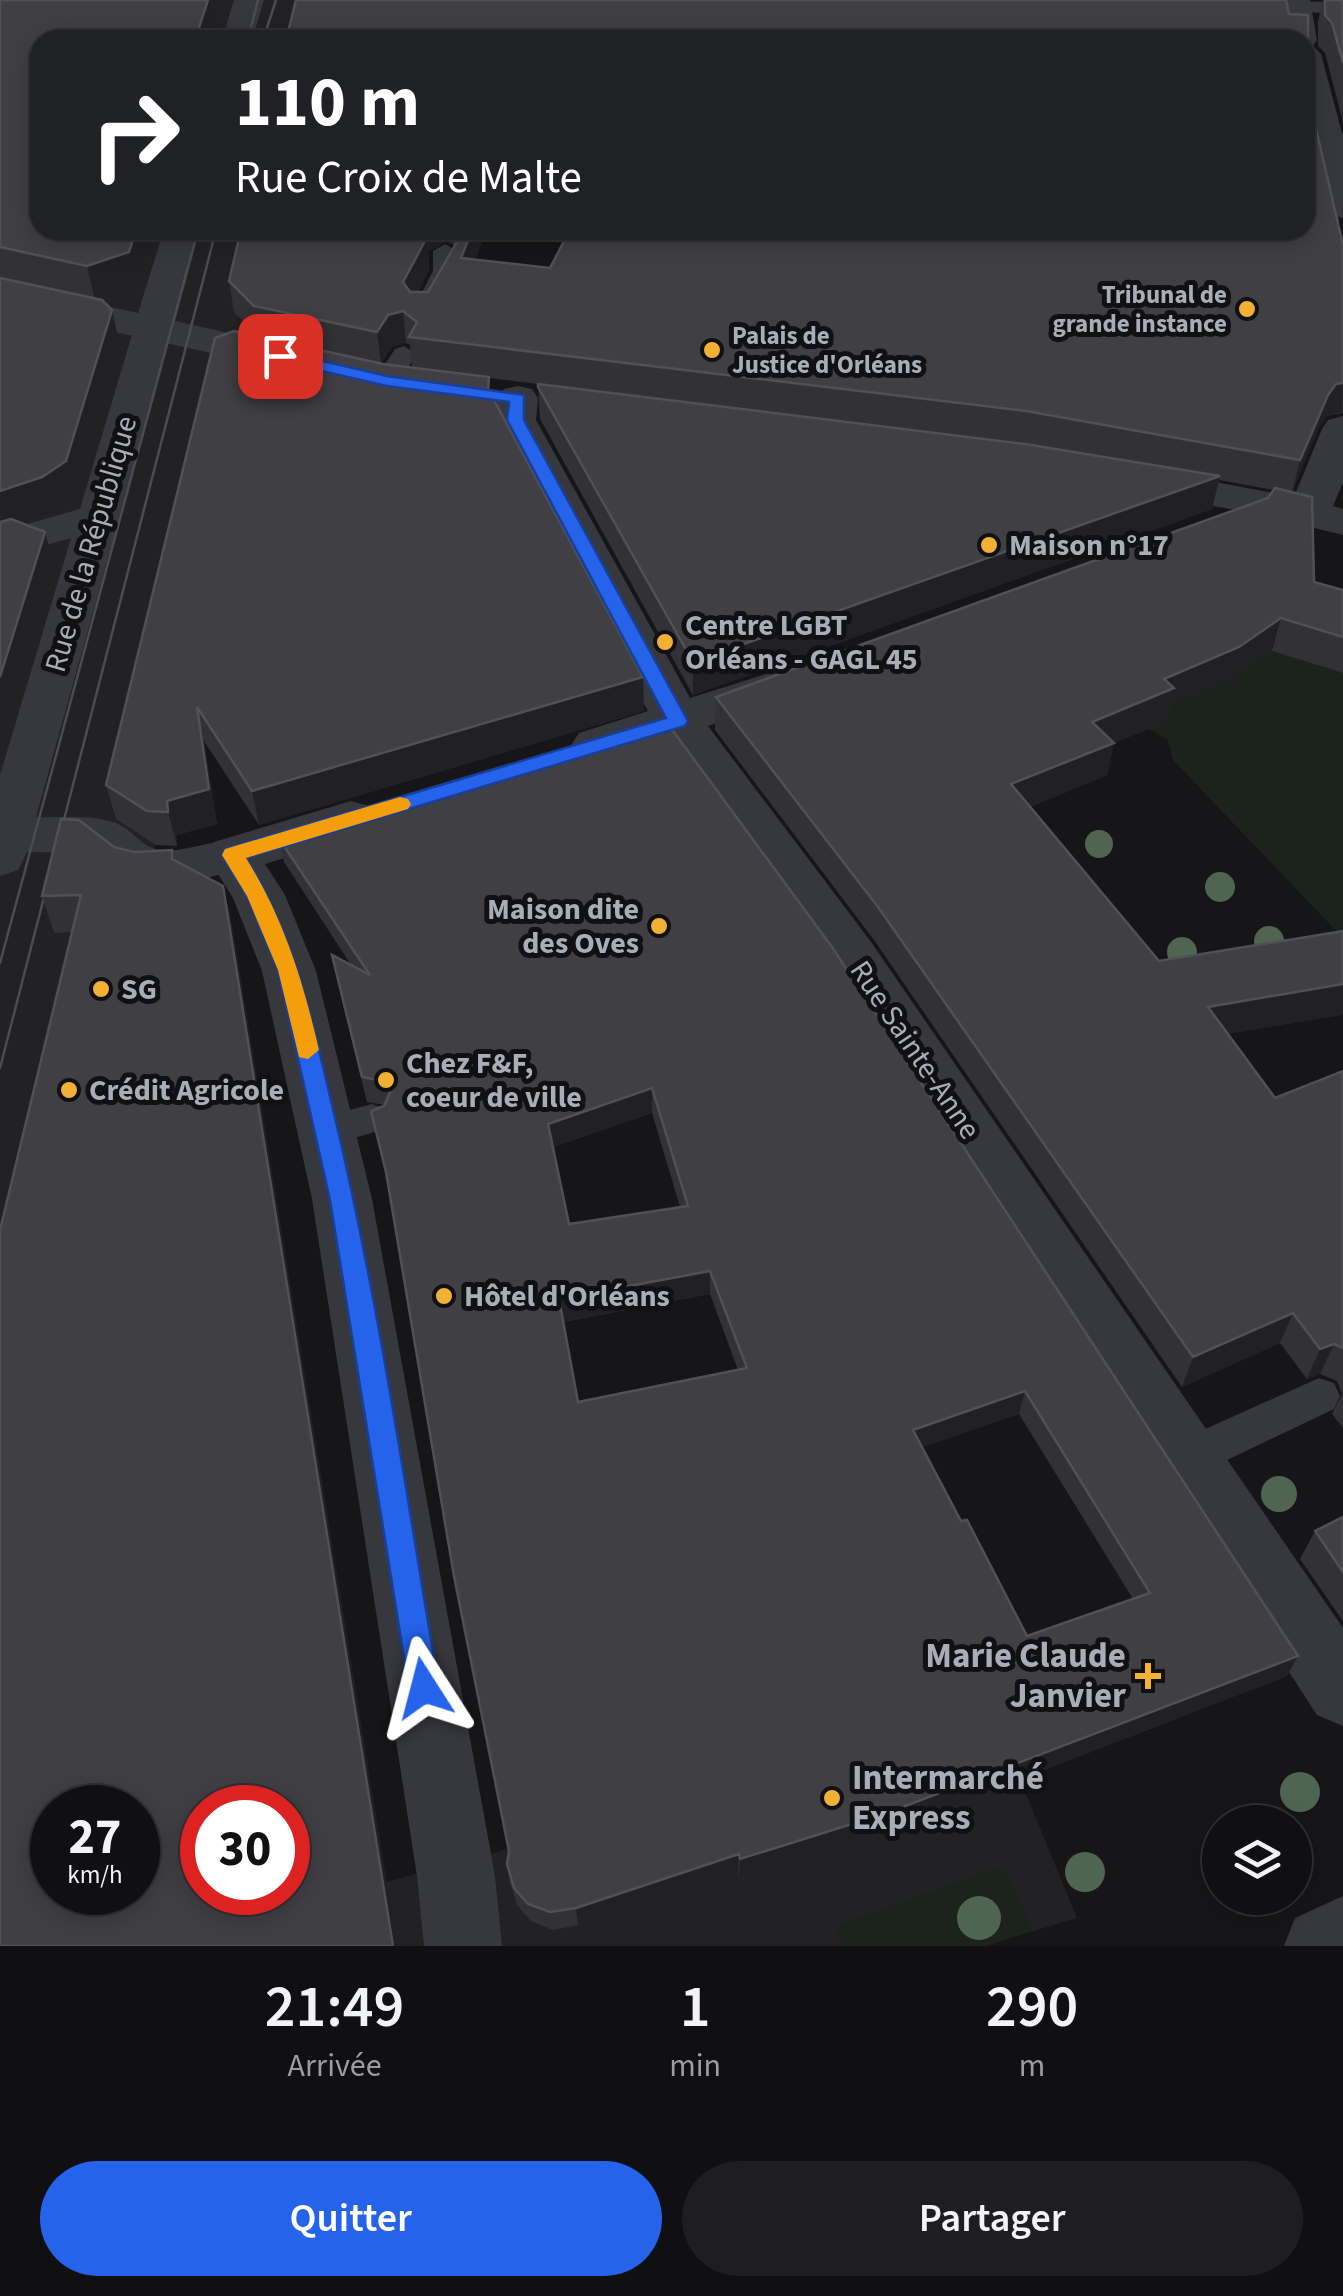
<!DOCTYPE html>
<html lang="fr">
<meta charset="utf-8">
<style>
:root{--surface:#101012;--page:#1e1e20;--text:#f1f3f6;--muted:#9c9d9f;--line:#303032;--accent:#2563eb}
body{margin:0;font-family:"Source Sans 3",sans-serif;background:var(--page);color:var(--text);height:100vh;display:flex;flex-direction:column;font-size:38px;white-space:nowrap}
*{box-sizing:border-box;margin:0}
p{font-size:32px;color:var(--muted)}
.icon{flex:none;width:55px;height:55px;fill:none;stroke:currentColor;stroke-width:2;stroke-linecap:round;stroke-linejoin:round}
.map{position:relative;height:1946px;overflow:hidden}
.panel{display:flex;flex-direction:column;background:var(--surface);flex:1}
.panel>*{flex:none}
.guide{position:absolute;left:30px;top:30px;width:1285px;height:210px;border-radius:30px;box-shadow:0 5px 25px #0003,0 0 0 2px var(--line);background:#202124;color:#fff;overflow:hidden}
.controls{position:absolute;left:1202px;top:1805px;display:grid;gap:20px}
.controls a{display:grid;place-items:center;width:110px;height:110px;border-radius:50%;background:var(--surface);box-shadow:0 5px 25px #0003,0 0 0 2px var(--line);font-size:50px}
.speed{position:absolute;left:30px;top:1785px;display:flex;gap:20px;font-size:50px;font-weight:700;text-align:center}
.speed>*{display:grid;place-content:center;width:130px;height:130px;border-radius:50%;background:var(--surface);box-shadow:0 5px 25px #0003,0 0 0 2px var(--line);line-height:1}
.speed small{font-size:25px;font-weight:400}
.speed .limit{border:15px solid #d22;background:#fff;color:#111}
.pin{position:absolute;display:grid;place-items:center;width:85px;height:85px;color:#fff;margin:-42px;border-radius:20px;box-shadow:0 5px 15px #0006}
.me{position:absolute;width:110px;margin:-55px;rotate:351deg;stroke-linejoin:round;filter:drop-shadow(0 0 8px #0008)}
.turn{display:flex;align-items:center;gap:35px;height:210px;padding:0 40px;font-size:45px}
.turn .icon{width:130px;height:130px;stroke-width:2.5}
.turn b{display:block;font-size:70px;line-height:85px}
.eta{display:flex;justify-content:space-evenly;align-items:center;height:170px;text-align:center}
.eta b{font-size:60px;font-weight:600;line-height:70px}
.action{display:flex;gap:20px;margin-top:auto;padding:20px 40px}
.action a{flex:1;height:115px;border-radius:60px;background:var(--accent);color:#fff;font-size:40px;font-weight:600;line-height:115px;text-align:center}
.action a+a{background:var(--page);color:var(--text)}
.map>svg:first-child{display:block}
.built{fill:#222225}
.green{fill:#1c231d}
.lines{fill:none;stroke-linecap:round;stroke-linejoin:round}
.service{fill:#37383d;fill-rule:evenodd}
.pedestrian{fill:#37383d;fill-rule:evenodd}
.minor{fill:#37383d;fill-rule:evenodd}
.tram{stroke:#4a4c52;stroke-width:2.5}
.tree{fill:#506452}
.wall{fill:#323236;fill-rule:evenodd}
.shaded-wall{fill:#212124}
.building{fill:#3f3f44;stroke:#4f5156;stroke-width:2.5;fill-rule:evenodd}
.route{fill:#2563eb;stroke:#184099;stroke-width:2.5}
.slow{fill:#f59e0b}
.poi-dot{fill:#f2b134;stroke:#111113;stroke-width:4}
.labels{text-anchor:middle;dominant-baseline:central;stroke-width:10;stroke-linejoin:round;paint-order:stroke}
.far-poi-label{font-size:25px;font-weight:bold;fill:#a8adb8;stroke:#111113;text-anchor:end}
.street-label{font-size:30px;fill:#a8adb8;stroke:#111113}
.poi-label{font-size:30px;font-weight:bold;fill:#a8adb8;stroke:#111113;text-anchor:start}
.near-poi-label{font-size:35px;font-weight:bold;fill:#a8adb8;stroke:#111113;text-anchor:end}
</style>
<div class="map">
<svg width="1343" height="1946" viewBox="0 0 1343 1946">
<rect width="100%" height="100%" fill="#161618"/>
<g class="built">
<path d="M187,0h146l-8,40h-150z"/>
<path d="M117,230h168l-285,1355v-975z"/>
<path d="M994,1716l83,202 -94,28h-831z"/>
</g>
<g class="green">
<path d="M1272,651l71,22v265l-170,-178 -5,-20 -20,-12 18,-7 -9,-9 74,-32z"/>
<path d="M1004,1865l28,65 -44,16h-145l-7,-20z"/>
</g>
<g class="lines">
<g class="service">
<path d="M1180,0l163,2v12l-153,-8z"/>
<path d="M445,244l12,7v20l-21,40h-18l-3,-5 18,-35v-20z"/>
<path d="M404,346l13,8 -21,32h-18l-4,-5 21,-32z"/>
<path d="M372,1104l13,5 6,10 -6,10 -59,17 -13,-4 -6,-11 6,-11z"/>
<path d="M1319,1378l15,5 6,13 -6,13 -130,62 -15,5 -15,-5 -6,-14 6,-14z"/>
</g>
<g class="pedestrian">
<path d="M234,0h30l-12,40h-30z"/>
<path d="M153,317l13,3 6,8 -136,489c25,1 56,-3 80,6 14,5 25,22 39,26 32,7 63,-16 95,-6l7,12 -7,12 -64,16 -42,2 -18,-5 -35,-27 -64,-1 -9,18 -18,6v-101l71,-237 -71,20v-26l80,-23 54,-181 6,-8z"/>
</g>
<g class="minor">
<path d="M1278,0h32l7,40 -4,6 8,8 22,83v81l-13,-3 -5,-8 -20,-84v-83h-20z"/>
<path d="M164,230h36l-25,91 124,28 6,8 -6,8 -14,4 -285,-62v-24l138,30z"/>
<path d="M518,386l14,3 6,9 -2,22 154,278 95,-30 17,5 7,11 -7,11 -94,31 163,216 472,686v98l-26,-11 -484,-745 -167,-230 -70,22 -17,-5 -8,-12 8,-12 69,-22 -154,-291 4,-22 6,-9z"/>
<path d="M1343,416v66l-10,24 10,3v26l-89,-22 -112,-19 -15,-4 -6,-9 6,-9 15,-4 152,29 28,-68 6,-9z"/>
<path d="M351,801l18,5 8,13 -8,13 -104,32 20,31 31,76 56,228 123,677 7,70h-78l-7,-70 -105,-677 -50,-228 -29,-73 -27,-43 8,-13z"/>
<path d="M1343,1896v50h-59l11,-28z"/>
</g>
<g class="tram">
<path d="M248,40l10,-40"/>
<path d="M263,40l13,-40"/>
<path d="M0,963l198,-733"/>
<path d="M0,1068l216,-838"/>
</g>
</g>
<g class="tree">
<circle cx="1099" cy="844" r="14"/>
<circle cx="1220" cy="887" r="15"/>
<circle cx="1269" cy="941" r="15"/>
<circle cx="1182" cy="952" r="15"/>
<circle cx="1279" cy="1494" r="18"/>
<circle cx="1300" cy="1792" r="20"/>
<circle cx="1085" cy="1872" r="20"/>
<circle cx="979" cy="1918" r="22"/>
</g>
<g class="wall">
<path d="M0,0h223l-12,40h-171l96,247 -38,12 22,46 -45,152 -23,16 -30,10 33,46 -55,184z"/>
<path d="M1323,0h20v122l-18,-69 -7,-7v-25z"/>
<path d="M1308,94l35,151v168l-16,3 -8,11 -27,65 22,90 29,8v83l-71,-22 -41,29 -61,26 -3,15 -53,22 -7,32 -77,32 129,154 69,73 47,64 68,-27v357l-11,-14 10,-20 -5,-13 -17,-7 -13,5 -27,-36 -98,44 -308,-447 -159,-210 1,-33 552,-199 6,-8 -55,-10 -7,29 -519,186 -153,-276 -2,-35 -49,-6 1,15 153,284 1,34 -385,114 -55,-84 13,83 -41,11 1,11 -21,-1 -40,-26 -10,-34 153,-448 -25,-25 -5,-31 12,-51h245l-11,30 75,8 755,-38zM447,241l8,5 -27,46h-10l11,-22v-19zM406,343l4,2 2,22 -31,-4 11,-16z"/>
<path d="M665,720l622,956 -404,156 -144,45 -1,-6 -160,54 -25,5 -22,-9 -14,-16 -7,-23 -3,-18 1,-12 -118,-658 -19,-83 14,-6 -18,-3 -30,-122 -5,-25 19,10 -67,-103 -6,-25zM652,1113l28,94 -111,17 -16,-77zM710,1294l28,76 -160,32 -15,-80zM1019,1414l114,185 -106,37 -66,-115 -39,-74z"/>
<path d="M114,847l20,5 38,-2 2,10 58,63 -178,10 -12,-37z"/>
<path d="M1343,1517v104l-43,-62 15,-28z"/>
</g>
<g class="shaded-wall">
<path d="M208,0h15l-12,40h-16z"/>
<path d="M136,230h18l-18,57 -41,13 -8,-34z"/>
<path d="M426,230h20l1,11 -18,10v19l-22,43 -4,-31z"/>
<path d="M472,230h14l-22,59 -3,-31z"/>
<path d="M112,310l8,35 -45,152 -23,16 -52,18v-40z"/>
<path d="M403,311l3,32 -14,4 -11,17 -4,-32 11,-17z"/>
<path d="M1343,383l-1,29 -15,4 -8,11 -27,66 8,-33 28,-65 8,-11z"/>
<path d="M1220,476l-8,33 -519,186v-33z"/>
<path d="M45,532l10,37 -55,184v-76z"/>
<path d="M1281,618l-9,33 -41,29 -61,26 -3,15 -53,22 -7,32 -102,42 6,-33 81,-62 72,-43z"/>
<path d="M643,677l1,34 -385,114 -7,-34z"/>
<path d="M197,707l7,34 13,83 -41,11 1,11 -9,-34 -1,-11z"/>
<path d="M223,886l9,37 165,1023h-4z"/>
<path d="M1343,984v31l-145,24 10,-32z"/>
<path d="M652,1088v25l-102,35 -2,-24z"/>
<path d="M710,1271v23l-149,28 -2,-23z"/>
<path d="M1293,1313l-13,30 -98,44 11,-30z"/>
<path d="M1334,1344l-14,30 -13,5 13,-30z"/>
<path d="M1025,1391l-6,23 -110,38 4,-22z"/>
<path d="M1298,1656l-11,20 -404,156 -144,45 1,-18z"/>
<path d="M739,1854l-1,17 -160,54 -2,-17z"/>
</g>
<g class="building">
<path d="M0,0h208l-13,40h-155v190h96l-7,22 -42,14 -87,-19z"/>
<path d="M296,0h990l3,14 19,1v79l35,151v138l-7,1 -8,11 -28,65 -274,-49 -617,-74 8,-15 -14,-11 -15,4 -11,17 -123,-26 -25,-25 12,-51h185v9l-23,43 7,10h18l30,-52v-10h14l-11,28 89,10 20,-38h735v-190h-1019z"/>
<path d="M1325,0h18v63l-11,-40 -7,-8z"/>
<path d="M0,278l102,22 10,10 -46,151 -24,16 -42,14z"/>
<path d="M234,331l149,33 106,13 -1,12 155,288 -391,114 -55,-84 12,82 -42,12 1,11 -21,-1 -41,-26 109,-447z"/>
<path d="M538,384l487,60 195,32 -527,186 -155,-275z"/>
<path d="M1275,488l37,9 2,85 29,8v47l-62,-19 -42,29 -75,32 10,9 -82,34 22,21 -103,41 148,177 184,-30v53l-135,23 67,91 68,-27v277l-9,-4 -14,5 -27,-36 -100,44 -315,-450 -162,-210 552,-199z"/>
<path d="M11,519l34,13 -45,145v-155z"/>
<path d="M665,720l167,227 466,709 -411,157 -147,46 -1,-5 -163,54 -26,4 -22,-8 -14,-16 -7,-24 2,-13 -55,-275 -68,-404 -15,-61 13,-5 6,-14 -8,-11 -20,-4 -30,-122 38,20 -92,-138zM652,1088l36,118 -119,18 -21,-100zM710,1271l37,97 -169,34 -19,-103zM1025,1391l125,202 -123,43 -60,-116 -6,1 -48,-91z"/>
<path d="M61,819l18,1 35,27 20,5 38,-2v9l51,27 170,1060h-393v-716l81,-335 -39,1zM52,1808h86v84h-86zM202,1808h86v84h-86z"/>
<path d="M1343,1517v55l-28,-41z"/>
</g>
<path class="route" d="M280,351l107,25 137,19v25l164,301 -3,5 -439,132c51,82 68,171 90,264 44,186 71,377 103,566l-4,10 -11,5 -10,-5 -5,-10 -79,-488 -52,-230 -31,-74 -25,-41 3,-6 441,-131 -159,-298 2,-18 -122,-16 -113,-26v-8z"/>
<path class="slow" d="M400,797l8,2 3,5 -3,5 -162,49c38,61 57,123 73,192l-11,9 -9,-2 -21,-87 -31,-74 -25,-41 3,-6z"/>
<g class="poi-dot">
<circle cx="1247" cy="309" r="10"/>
<circle cx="712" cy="350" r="10"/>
<circle cx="989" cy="545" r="10"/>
<circle cx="665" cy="642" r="10"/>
<circle cx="659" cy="926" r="10"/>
<circle cx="101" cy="989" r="10"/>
<circle cx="386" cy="1080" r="10"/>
<circle cx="69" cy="1090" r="10"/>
<circle cx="444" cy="1296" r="10"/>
<path d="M1143 1661h10v10h10v10h-10v10h-10v-10h-10v-10h10z"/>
<circle cx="832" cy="1798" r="10"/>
</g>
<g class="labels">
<g class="far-poi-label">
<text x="1227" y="295">Tribunal de<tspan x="1227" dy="29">grande instance</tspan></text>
<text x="732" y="336" text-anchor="start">Palais de<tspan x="732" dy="29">Justice d'Orléans</tspan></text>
</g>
<g class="street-label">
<text transform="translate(91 544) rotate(-74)">Rue de la République</text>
<text transform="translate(915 1050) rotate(56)">Rue Sainte-Anne</text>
</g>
<g class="poi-label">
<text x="1009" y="545">Maison n°17</text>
<text x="685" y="625">Centre LGBT<tspan x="685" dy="34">Orléans - GAGL 45</tspan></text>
<text x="639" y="909" text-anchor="end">Maison dite<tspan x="639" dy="34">des Oves</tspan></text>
<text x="121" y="989">SG</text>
<text x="406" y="1063">Chez F&amp;F,<tspan x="406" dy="34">coeur de ville</tspan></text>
<text x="89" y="1090">Crédit Agricole</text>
<text x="464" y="1296">Hôtel d'Orléans</text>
</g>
<g class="near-poi-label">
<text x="1126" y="1656">Marie Claude<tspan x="1126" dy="40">Janvier</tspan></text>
<text x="852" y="1778" text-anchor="start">Intermarché<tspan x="852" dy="40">Express</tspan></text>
</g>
</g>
</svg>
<div class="controls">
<a><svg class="icon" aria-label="layers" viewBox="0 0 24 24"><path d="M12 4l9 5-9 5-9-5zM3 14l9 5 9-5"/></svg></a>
</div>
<div class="speed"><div>27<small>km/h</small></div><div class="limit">30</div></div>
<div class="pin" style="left:280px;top:356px;background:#d93025"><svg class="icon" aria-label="arrive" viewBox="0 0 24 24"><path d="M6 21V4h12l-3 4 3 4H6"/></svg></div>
<svg class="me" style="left:424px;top:1688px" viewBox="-20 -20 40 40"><path d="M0-17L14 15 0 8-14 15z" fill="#2563eb" stroke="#fff" stroke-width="4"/></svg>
<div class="guide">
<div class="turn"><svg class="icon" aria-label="right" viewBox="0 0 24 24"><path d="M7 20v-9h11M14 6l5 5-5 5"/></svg><div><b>110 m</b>Rue Croix de Malte</div></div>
</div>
</div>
<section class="panel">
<div class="eta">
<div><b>21:49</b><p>Arrivée</p></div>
<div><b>1</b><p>min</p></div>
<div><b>290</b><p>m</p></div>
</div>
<div class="action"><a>Quitter</a><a>Partager</a></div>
</section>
